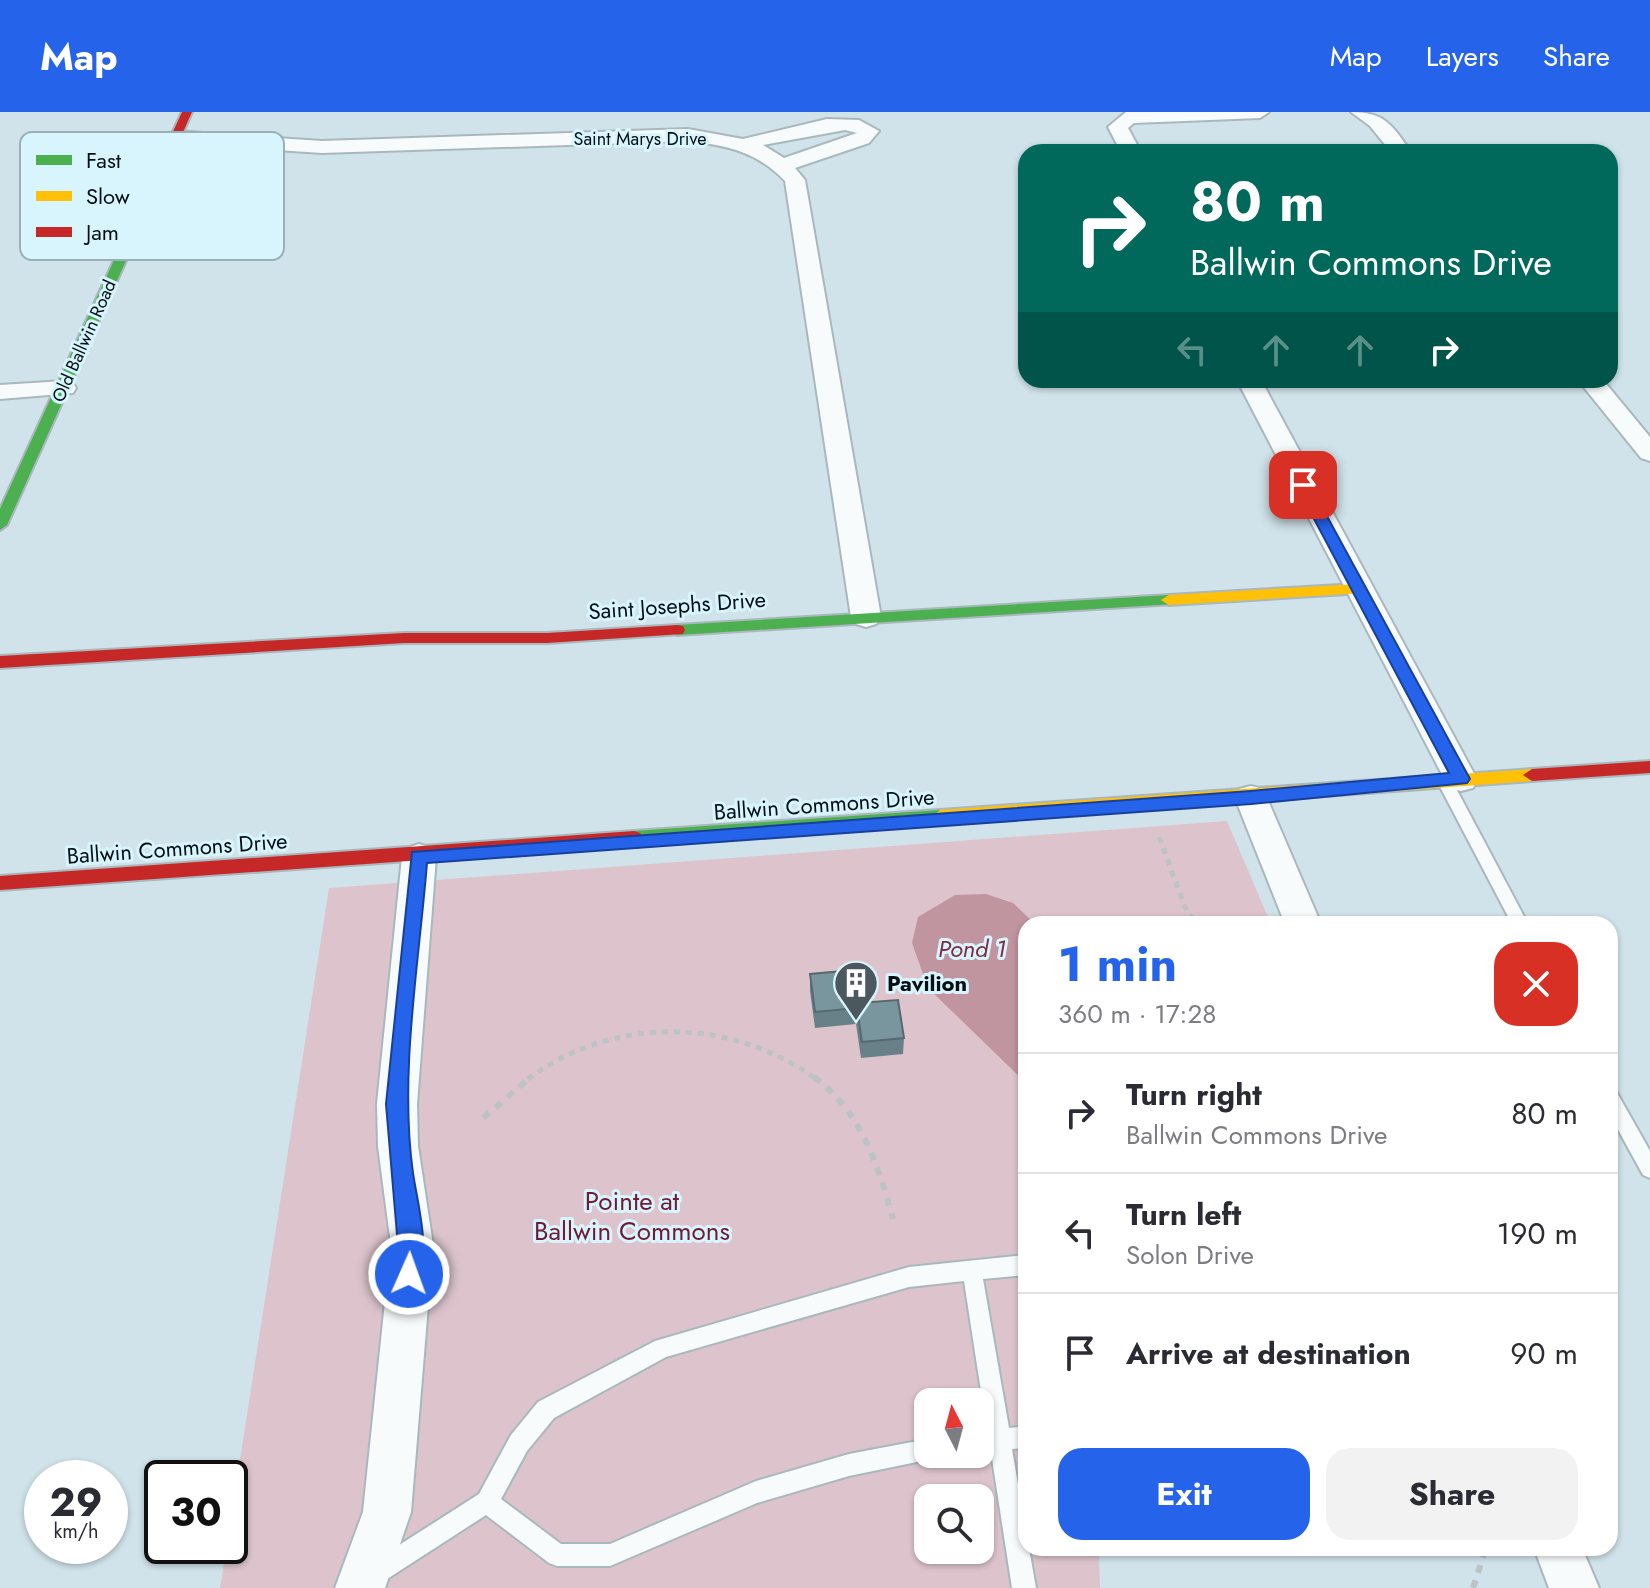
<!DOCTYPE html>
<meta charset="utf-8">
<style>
:root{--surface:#fff;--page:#f2f2f3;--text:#2b2b33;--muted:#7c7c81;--line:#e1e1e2;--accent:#2563eb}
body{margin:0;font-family:Jost,sans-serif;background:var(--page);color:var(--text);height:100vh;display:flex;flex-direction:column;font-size:30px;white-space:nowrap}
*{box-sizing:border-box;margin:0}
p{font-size:26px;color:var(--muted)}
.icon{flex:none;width:44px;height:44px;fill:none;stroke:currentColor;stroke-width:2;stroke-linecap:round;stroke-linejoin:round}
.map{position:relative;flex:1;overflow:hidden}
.side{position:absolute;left:1018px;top:804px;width:600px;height:640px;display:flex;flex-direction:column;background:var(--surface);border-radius:24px;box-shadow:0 2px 6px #0004}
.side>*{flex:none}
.banner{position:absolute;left:1018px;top:32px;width:600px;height:244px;border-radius:24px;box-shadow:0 2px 6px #0004;background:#00695c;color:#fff;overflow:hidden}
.needle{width:52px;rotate:354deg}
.fabs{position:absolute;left:914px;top:1276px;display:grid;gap:16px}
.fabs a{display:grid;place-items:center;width:80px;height:80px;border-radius:16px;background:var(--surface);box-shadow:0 2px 6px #0004;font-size:40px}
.speed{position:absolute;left:24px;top:1348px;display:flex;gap:16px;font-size:40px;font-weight:700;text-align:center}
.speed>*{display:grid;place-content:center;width:104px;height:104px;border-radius:50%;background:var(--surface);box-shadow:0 2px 6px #0004;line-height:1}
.speed small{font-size:20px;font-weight:400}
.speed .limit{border:4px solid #111;border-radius:12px;background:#fff;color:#111}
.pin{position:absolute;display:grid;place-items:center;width:68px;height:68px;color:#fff;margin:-34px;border-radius:16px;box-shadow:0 4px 12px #0006}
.me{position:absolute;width:88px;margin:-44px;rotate:2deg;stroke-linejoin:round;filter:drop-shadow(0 0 6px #0008)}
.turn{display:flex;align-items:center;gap:28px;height:168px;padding:0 40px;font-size:36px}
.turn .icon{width:104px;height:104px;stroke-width:2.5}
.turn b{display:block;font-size:56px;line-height:68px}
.lanes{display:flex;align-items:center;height:76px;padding:0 40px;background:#0003;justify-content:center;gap:40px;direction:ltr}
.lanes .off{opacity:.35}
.round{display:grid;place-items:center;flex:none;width:84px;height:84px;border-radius:24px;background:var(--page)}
.summary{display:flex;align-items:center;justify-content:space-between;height:136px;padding:0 40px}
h1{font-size:48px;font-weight:700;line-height:60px;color:var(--accent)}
.cta{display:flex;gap:16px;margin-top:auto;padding:16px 40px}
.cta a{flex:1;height:92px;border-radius:24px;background:var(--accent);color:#fff;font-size:32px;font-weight:700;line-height:92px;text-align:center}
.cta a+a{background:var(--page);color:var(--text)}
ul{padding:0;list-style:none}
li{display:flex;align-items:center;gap:24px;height:120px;padding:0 40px;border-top:2px solid var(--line)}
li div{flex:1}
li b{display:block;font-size:30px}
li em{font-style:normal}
header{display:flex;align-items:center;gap:48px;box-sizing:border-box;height:112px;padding:0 40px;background:var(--accent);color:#fff}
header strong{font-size:38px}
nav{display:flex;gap:44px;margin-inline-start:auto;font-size:28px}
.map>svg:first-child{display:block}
.green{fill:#ddc4cc;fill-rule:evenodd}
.water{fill:#c195a0}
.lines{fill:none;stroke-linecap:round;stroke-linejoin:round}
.lane-casing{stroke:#a9b8bd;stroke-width:4}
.street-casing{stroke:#a9b8bd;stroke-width:4}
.fast-casing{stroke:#a9b8bd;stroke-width:4}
.slow-casing{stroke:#a9b8bd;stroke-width:4}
.jam-casing{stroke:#a9b8bd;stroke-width:4}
.path-far1{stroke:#bdc2c5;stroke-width:5;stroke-dasharray:6 6;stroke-linecap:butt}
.path{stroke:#bdc2c5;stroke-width:6;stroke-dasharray:8 8;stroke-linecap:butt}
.lane{fill:#f8fbfc;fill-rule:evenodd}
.street{fill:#f8fbfc;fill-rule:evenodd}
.fast{fill:#4caf50;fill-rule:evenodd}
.slow{fill:#ffc107;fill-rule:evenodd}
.jam{fill:#c62828;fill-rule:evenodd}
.wall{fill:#688188}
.building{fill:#79969e;stroke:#55696f;stroke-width:2}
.route{fill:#2563eb;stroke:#184099;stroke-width:2}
.labels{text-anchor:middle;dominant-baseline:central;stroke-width:6;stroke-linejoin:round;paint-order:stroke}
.far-street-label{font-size:18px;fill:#040f13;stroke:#d8f5fe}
.street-label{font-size:22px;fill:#040f13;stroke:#d8f5fe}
.poi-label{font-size:22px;font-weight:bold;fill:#040f13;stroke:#d8f5fe;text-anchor:start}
.water-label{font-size:24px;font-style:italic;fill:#832b42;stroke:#d8f5fe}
.near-park-label{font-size:26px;fill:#721b35;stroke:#d8f5fe}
.key{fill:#d8f5fe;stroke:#98b0b8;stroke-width:2}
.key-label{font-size:22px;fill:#040f13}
</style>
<header>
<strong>Map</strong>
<nav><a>Map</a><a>Layers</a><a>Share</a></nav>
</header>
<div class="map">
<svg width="1650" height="1476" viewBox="0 0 1650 1476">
<rect width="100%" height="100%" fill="#d0e3ea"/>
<path class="green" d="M1227,709l44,103h-245v624h133l-60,7 1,33h-880l7,-42h3v-22l99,-636zM928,1290h52v52h-52zM928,1386h52v52h-52z"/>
<path class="water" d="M986,782l27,9 22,21h-9v159l-98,-95 -16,-45 6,-26 37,-22z"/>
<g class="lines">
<g class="lane-casing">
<g id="lane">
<path d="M1445,663l5,2 78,147h-16l-75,-143z"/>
<path d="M1610,977l6,2 34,60v27l-7,-3 -33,-60z"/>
<path d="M1026,1143v20l-43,4 26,149 17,-2v22l-14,1 14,82v17h3l7,40h-24l-21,-136 -11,1v-22l7,-1 -23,-149 -55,6 -243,70 -112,61 -27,33 -26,48 60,45h49l146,-63 93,-27 79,-15v15h9l-1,4 -87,18 -92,27 -147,63h-53l-8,-3 -63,-48 -102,66 -8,3 -8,-3 -3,-8 3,-8 111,-71 32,-59 27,-33 117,-61 254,-74z"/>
</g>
</g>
<g class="street-casing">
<g id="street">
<path d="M1269,0l-9,6 -126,5 -6,5 13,24h-20l-13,-25 18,-15z"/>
<path d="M1351,0c34,0 41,13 60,40h-20l-21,-26z"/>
<path d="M827,7l32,1 20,11 -10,12 -74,25 10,12 76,437 -5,7 -10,3 -10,-3 -5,-7 -66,-436c-27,-29 -59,-36 -97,-40l-366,12 -148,-10 -10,-6 10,-6 148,10 366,-12 55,10zM845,18l12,3 -73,25 -21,-13z"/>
<path d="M1237,268h24l216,399 -4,9 -12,3 -12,-3z"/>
<path d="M1578,268h25l47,57v24l-9,-3z"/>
<path d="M64,269l9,2 3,5 -3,5 -73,6v-14z"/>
<path d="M1251,674l12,3 4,9 54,126h-36l-50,-126 4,-9z"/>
<path d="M419,732l12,4 5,9 -19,247 1,42 15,99 -22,267 -26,76h-50l28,-76 28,-267 -13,-99 -1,-42 25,-247 5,-9z"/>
<path d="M1534,1436h48l17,40h-50z"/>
</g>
</g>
<g class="fast-casing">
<g id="fast">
<path d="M132,119l6,3 -131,291 -7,5v-21l126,-275z"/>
<path d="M1169,483l5,1v8l-497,31 -8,-5 8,-5z"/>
<path d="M940,698l9,7 -9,7 -306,21 -6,-2 -3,-5 3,-5 6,-2z"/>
</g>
</g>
<g class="slow-casing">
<g id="slow">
<path d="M1358,472l5,1v8l-194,12 -8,-5 8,-5z"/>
<path d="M1532,657l9,6 -9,6 -592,43 -9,-7 9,-7z"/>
</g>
</g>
<g class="jam-casing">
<g id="jam">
<path d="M182,0h10l-54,122 -10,2 -2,-2z"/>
<path d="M677,513l6,1 2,4 -2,4 -136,9h-143l-404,25v-12l404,-23h143z"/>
<path d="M1650,649v12l-118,8 -9,-6 9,-6z"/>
<path d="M634,719l6,2 3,5 -3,5 -6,2 -634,45v-14z"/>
</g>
</g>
<g class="path-far1">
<path d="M1159,725l28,75 11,12"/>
<path d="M528,967c86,-64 203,-62 288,0"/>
</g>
<g class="path">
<path d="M814,965c48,36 63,86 79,142"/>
<path d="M483,1006l48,-41"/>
<path d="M1473,1476l13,-40"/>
</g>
<use href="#lane" class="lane"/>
<use href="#street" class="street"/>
<use href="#fast" class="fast"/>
<use href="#slow" class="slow"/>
<use href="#jam" class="jam"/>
</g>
<path class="wall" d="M810,862l49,29 45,35 -1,16 -42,4 -5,-34 -41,4 -5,-37z"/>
<path class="building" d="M854,858l5,33 39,-3 6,38 -42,4 -5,-34 -42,4 -5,-38z"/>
<path class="route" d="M1303,368l7,5 160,294 -3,4 -216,21 -824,59c-8,100 -28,211 -14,310 5,34 18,76 4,109l-8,3 -8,-3 -15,-178 26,-252 839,-61 198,-18 -153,-288z"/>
<defs>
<g id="building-pin" transform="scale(2.3)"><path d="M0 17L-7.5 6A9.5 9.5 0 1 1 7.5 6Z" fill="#4b595e" stroke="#d8f5fe"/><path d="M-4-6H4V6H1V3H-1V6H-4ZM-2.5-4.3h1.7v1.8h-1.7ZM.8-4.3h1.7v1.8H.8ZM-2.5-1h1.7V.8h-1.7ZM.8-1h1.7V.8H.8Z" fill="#fff"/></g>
</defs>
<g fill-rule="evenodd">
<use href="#building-pin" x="856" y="871"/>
</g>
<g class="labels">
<g class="far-street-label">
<text x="640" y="27">Saint Marys Drive</text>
<text transform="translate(84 229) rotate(-66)">Old Ballwin Road</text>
</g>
<g class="street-label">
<text transform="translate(677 493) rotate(-4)">Saint Josephs Drive</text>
<text transform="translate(824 692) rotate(-4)">Ballwin Commons Drive</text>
<text transform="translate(177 736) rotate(-4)">Ballwin Commons Drive</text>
</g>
<g class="poi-label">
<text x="887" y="871">Pavilion</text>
</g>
<g class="water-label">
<text x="972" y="836">Pond 1</text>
</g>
<g class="near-park-label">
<text x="632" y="1089">Pointe at<tspan x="632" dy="30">Ballwin Commons</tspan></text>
</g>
</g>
<rect x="20" y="20" width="264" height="128" rx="12" class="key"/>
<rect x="36" y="43" width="36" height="10" fill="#4caf50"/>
<rect x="36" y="79" width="36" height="10" fill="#ffc107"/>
<rect x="36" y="115" width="36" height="10" fill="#c62828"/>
<g class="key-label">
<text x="86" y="56">Fast</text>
<text x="86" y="92">Slow</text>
<text x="86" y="128">Jam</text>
</g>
</svg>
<div class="fabs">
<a><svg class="needle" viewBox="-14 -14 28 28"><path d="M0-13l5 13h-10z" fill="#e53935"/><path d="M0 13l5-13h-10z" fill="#7c7c81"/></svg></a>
<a><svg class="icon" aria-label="search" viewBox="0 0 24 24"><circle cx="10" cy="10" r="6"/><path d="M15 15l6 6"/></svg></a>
</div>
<div class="speed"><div>29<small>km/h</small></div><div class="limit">30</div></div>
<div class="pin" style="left:1303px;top:373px;background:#d93025"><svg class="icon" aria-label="arrive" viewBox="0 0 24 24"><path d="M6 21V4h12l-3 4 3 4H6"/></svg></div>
<svg class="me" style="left:409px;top:1162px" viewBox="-20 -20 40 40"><circle r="17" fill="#2563eb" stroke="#fff" stroke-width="3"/><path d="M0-11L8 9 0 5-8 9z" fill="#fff"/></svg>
<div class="banner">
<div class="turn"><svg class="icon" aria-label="right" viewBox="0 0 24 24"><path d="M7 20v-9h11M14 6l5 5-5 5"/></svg><div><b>80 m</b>Ballwin Commons Drive</div></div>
<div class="lanes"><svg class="icon off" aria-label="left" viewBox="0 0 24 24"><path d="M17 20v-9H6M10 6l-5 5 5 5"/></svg><svg class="icon off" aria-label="ahead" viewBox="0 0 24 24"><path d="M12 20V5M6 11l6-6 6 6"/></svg><svg class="icon off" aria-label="ahead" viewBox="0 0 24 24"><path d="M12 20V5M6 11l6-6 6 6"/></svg><svg class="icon" aria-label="right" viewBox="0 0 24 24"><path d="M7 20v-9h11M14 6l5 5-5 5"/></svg></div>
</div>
<section class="side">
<div class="summary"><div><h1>1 min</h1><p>360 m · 17:28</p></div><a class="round" style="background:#d93025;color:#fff"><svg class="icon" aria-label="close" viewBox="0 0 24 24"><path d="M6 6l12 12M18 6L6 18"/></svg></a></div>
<ul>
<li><svg class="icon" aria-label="right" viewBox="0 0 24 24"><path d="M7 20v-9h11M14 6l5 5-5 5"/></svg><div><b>Turn right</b><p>Ballwin Commons Drive</p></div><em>80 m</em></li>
<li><svg class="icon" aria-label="left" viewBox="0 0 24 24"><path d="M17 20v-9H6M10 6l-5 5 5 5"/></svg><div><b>Turn left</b><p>Solon Drive</p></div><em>190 m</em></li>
<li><svg class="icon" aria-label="arrive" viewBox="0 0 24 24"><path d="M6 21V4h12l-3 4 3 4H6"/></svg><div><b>Arrive at destination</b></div><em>90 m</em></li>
</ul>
<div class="cta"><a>Exit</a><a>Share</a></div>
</section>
</div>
